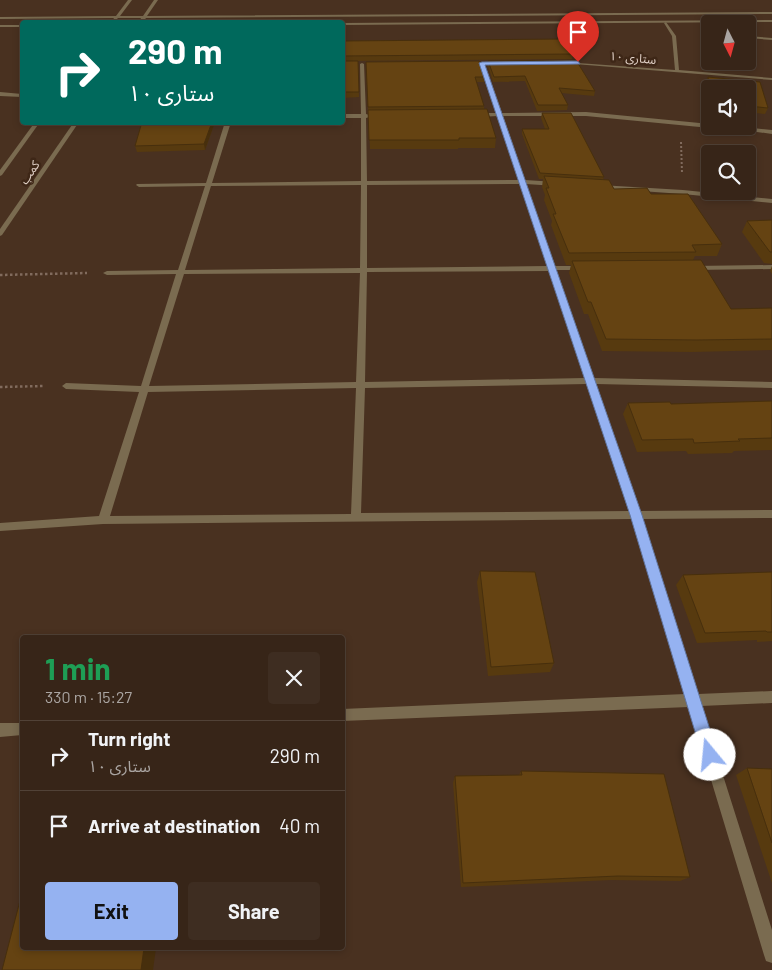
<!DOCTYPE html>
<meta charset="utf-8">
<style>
:root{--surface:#372518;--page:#3e2d21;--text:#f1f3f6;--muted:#aaa5a2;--line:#514237;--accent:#95b2f1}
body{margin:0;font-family:Barlow,"Noto Sans Arabic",sans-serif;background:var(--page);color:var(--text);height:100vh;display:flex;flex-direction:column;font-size:19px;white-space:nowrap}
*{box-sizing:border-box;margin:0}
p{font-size:16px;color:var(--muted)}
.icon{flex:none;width:28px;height:28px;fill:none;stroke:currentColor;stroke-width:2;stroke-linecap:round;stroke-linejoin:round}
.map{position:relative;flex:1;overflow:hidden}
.side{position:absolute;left:20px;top:635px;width:325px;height:315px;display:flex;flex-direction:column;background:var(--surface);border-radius:5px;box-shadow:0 2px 8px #0003,0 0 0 1px var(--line)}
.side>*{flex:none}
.top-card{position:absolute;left:20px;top:20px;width:325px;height:105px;border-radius:5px;box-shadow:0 2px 8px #0003,0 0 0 1px var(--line);background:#00695c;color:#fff;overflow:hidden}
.needle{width:32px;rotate:174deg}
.buttons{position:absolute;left:701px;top:15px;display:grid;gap:10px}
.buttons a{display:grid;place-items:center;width:55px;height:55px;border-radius:5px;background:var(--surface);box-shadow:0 2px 8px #0003,0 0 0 1px var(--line);font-size:25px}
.pin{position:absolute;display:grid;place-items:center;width:42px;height:42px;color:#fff;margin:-51px -21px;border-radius:50% 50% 50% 0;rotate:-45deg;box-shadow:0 0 5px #0007}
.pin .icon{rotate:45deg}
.me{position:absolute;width:55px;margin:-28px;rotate:343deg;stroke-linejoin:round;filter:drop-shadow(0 0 4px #0008)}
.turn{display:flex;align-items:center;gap:18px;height:105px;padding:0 25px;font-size:22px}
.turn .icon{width:65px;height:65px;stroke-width:2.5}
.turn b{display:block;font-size:35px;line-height:42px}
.round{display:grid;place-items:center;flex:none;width:52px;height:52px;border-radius:5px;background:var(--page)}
.overview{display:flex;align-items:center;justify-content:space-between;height:85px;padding:0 25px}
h1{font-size:30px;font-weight:700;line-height:38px;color:#1e9e55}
.cta{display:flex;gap:10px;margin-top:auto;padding:10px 25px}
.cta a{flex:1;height:58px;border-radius:5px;background:var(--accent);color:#111;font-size:20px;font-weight:700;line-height:58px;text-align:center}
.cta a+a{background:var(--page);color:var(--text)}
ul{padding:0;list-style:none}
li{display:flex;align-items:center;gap:15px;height:70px;padding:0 25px;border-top:1px solid var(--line)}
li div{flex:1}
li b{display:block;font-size:19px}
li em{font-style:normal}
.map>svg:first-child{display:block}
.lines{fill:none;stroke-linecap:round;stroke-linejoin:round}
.path-far1{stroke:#816b5d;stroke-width:2;stroke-dasharray:2 2;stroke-linecap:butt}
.path{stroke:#816b5d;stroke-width:2.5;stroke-dasharray:2.5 2.5;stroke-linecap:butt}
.minor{fill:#7a6b50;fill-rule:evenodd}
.tertiary{fill:#7a6b50;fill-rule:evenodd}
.wall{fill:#573a0f}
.shaded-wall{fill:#472f0d}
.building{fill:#654312;stroke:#472f0d}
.route{fill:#95b2f1;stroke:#61749d}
.labels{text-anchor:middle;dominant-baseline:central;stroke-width:5;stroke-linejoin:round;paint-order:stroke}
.far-street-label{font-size:12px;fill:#e1d1c7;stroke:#3e2717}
</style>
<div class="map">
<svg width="772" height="970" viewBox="0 0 772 970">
<rect width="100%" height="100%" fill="#493120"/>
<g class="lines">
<path class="path-far1" d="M681,142l1,31"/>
<g class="path">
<path d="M0,275l87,-2"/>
<path d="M0,387l44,-1"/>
</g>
<g class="minor">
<path d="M666,22l10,14 3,34 93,8v2l-210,-17 2,-1 111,8 -3,-34 -8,-13z"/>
<path d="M748,36l24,2v2l-24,-2z"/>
<path d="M482,62l2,1 18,50 84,-1 124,12v2h3l-3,2 -124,-12h-83l22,64 31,2 3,2 -3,2 -30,-2 29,82h29l4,2 -4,2h-28l38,108 178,4v6l-176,-4 44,127 132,-1v8l-129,1 55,175 74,-3v12l-71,3 71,224v33l-6,-2 -2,-6 -75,-248 -347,14v-12l343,-15 -53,-175 -529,5 -103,7v-8l99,-7 40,-124 -73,-3 -4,-3 4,-3 75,3 35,-112 -69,1 -4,-2 4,-2 71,-1 27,-84 -66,1 -3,-2 1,-1 69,-1 19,-61h6l-19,61 149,-2v-63h-19v-4h19l-1,-50 2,-1 2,1 2,50 7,2 -7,2 1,63 152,-1 -21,-64 -21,1 -3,-2 3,-2h19l-16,-50zM520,184l28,82 -181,2v-83zM361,185l-1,83 -175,2 26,-84zM549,271l36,107 -220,4 2,-110zM360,273l-4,109 -207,4 35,-112zM587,384l43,127 -269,2 4,-125zM356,388l-5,126 -241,2 38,-124z"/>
<path d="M0,92l22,2v3l-22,-1z"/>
<path d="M714,126h20l38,4v4z"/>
<path d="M600,185l83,5 89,9v4l-89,-9 -85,-6v-2z"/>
<path d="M772,265v4l-79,1 -4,-2 4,-2z"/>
<path d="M0,723h22v12l-22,2z"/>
</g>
<g class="tertiary">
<path d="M128,0h4l-12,16h23l11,-16h4l-11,16 625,-4v2l-626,4 -3,4h-4l2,-4h-23l-4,4 -2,-1 2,-3 -114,1v-2l116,-1z"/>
<path d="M772,20v2l-430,3v-2z"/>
<rect x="0" y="25" width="22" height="2"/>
<path d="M35,122h5l-38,53 -2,1v-6z"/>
<path d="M74,122h5l-77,113 -2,1v-7z"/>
</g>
</g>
<g class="wall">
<path d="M342,41l231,13 -1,5 -230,2z"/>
<path d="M342,61h16l1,36 -17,1z"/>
<path d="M488,61l107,30 -1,5 -33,-3 7,12 -1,5 -30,1 -12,-30 -32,1 -5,-16z"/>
<path d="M366,62l118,15v5h-7l7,24v3l12,29 -1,10h-37v1h-88z"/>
<path d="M708,77l52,5 8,26 -3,6 -17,-2v-23h-38v19h-1l-3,-26z"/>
<path d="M542,113l62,64 -1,2 11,10 37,5 71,50 -5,12h-22l-2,4 38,49 41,-1v42l-80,2 -90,-1 -14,-37h-4l-15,-41 2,-8h-5l-15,-40 1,-4 -8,-21 1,-5 -3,-8 1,-8h-4l-17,-45v-5h23l-4,-11z"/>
<path d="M142,122h73l-10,28 -68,2 -2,-6z"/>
<path d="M772,220v44l-8,-1 -22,-31 5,-11z"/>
<path d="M772,266v8l-2,-3z"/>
<path d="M772,401v49l-38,1 -2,2 -44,1 -2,-3 -49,1 -14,-38 5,-11 43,1z"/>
<path d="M480,571l74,92 -4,9 -62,4 -11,-94z"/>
<path d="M772,572v69l-15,1v-2l-60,3 -21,-58 7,-10z"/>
<path d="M747,768l25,1v114l-36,-108z"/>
<path d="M521,771l169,106 -10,4 -69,-1 -150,7 -8,-104 2,-7 64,-1z"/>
</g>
<g class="shaded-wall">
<path d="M212,122h3l-10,28 -1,-6z"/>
<path d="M144,948h12l-3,22h-12z"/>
</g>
<g class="building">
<path d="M564,39l9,15 -231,2v-15z"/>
<path d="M576,60l19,31 -36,-3 9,17h-30l-13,-29 -31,1 -6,-16z"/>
<path d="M342,61h16l1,31h-17z"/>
<path d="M479,61l5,16h-9l9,29 -116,1 -2,-45z"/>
<path d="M708,77l52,5 8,26 -20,-2v-17h-38v5z"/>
<path d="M487,109l9,29h-37v2h-90l-1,-30z"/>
<path d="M542,113h29l33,64 -64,-4 -18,-44h27z"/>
<path d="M142,122h70l-8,22 -69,2z"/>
<path d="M544,176l65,4 5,9 33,-1 4,6h37l34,50 -30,1 4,7 -127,1 -16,-39h3l-10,-26h3z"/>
<path d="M772,220v32h-2l-23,-31z"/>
<path d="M701,260l30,49 41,-1v31l-75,1 -91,-1 -15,-37h-3l-16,-41z"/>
<path d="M772,401v37l-34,1 2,2 -46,2 -1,-4 -51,1 -14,-37 42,-1 1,2z"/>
<path d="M480,571l55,1 19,91 -63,4z"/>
<path d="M772,572v60h-5l-1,-1 -61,2 -22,-58z"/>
<path d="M747,768l25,1v74z"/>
<path d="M521,771l143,3 26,103 -72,-1 -155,7 -8,-107 67,-1z"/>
<path d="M22,893v55h122l-3,22h-139z"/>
</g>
<path class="route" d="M578,61l2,3 -95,1 157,450 76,240 -3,6 -5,2 -5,-2 -3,-6 -72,-240 -151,-452 3,-1z"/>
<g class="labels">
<g class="far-street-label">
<text transform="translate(633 57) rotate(5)">ستاری ۱۰</text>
<text transform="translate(29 172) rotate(-56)">کمب</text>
</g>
</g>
</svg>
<div class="buttons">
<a><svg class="needle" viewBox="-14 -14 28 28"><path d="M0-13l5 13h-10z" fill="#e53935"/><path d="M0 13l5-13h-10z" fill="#aaa5a2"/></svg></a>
<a><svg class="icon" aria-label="sound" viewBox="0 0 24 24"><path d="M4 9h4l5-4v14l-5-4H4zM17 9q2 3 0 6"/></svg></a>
<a><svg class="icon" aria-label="search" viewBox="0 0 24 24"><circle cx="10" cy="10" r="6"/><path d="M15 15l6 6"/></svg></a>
</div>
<div class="pin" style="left:578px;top:62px;background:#d93025"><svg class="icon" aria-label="arrive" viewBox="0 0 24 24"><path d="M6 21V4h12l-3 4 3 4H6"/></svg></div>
<svg class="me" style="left:710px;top:755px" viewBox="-20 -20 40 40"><circle r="19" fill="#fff"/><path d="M0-13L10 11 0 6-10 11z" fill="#95b2f1"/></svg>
<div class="top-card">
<div class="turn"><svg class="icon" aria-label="right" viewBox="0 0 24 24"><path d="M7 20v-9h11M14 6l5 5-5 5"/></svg><div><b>290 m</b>ستاری ۱۰</div></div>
</div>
<section class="side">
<div class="overview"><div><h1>1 min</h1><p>330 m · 15:27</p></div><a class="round"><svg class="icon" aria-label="close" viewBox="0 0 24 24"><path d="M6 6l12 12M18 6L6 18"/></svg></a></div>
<ul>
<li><svg class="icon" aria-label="right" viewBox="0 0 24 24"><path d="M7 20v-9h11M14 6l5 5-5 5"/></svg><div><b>Turn right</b><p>ستاری ۱۰</p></div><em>290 m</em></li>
<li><svg class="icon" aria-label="arrive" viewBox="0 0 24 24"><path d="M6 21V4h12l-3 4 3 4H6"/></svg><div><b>Arrive at destination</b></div><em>40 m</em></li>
</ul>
<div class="cta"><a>Exit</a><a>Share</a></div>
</section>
</div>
